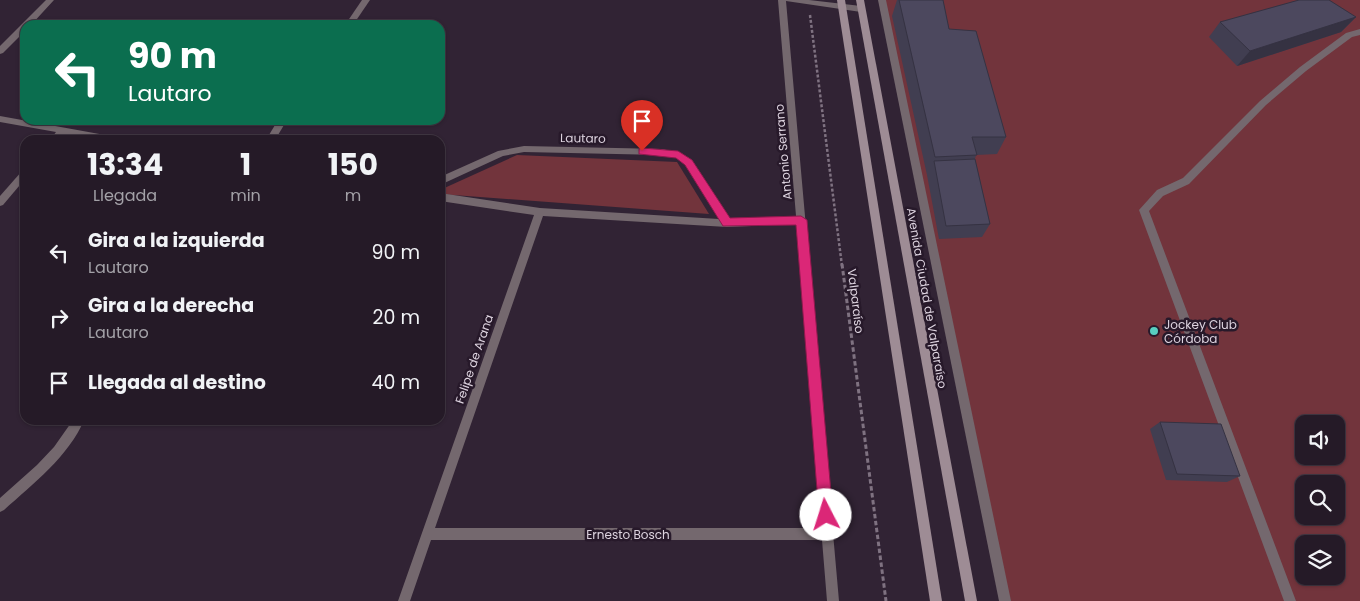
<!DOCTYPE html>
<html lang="es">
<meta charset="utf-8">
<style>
:root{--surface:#251a27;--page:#2d232f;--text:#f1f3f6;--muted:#a3a1a7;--line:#423844}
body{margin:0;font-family:Poppins,sans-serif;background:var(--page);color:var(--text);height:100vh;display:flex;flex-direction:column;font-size:19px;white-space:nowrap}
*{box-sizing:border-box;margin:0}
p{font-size:16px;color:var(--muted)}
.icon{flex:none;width:28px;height:28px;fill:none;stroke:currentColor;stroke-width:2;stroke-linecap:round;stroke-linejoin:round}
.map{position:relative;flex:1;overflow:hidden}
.drawer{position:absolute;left:20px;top:135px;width:425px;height:290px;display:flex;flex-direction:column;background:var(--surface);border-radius:15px;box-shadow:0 1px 4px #0004,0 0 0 1px var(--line)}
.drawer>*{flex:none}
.banner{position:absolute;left:20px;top:20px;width:425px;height:105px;border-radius:15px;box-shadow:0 1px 4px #0004,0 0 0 1px var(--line);background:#0b6e4f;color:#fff;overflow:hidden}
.fabs{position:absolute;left:1295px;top:415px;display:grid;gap:10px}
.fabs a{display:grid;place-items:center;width:50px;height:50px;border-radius:10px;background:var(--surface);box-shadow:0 1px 4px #0004,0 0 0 1px var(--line);font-size:25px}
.pin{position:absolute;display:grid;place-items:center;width:42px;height:42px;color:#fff;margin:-51px -21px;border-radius:50% 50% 50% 0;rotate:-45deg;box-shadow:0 0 5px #0007}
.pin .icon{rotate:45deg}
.me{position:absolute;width:55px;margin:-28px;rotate:355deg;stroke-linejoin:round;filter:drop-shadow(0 0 4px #0008)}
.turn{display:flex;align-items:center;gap:18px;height:105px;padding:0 25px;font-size:22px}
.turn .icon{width:65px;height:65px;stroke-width:2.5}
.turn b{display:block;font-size:35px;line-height:42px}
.eta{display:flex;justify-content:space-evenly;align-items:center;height:85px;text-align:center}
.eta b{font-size:30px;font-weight:700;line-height:35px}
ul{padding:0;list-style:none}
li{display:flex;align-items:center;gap:15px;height:65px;padding:0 25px}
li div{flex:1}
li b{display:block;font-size:19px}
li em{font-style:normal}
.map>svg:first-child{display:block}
.green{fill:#72343c;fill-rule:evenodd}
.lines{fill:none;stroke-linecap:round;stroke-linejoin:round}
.path-far1{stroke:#7f7281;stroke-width:2.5;stroke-dasharray:3 2;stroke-linecap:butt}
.path{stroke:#7f7281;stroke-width:3;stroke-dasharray:4.5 2.5;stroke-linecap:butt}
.street{fill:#74686e;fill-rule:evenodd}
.secondary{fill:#9e8c95;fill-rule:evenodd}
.wall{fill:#413e51}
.shaded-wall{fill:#353242}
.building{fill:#4c485e;stroke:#353242}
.route{fill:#db2777;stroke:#8e194d}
.poi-dot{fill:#58cec0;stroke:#27192a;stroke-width:2}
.labels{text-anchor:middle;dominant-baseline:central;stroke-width:5;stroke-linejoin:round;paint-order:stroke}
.street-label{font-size:12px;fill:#ded4e0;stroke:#27192a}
.poi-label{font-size:12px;fill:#ded4e0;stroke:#27192a;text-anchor:start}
</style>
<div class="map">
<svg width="1360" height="601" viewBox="0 0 1360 601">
<rect width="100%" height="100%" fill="#312334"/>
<g class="green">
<path d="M883,0h477v601h-355zM1304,424h32v32h-32zM1304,484h32v32h-32zM1304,544h32v32h-32z"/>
<path d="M517,155l160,7 32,52 -269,-20v-4z"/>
</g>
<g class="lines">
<path class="path-far1" d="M810,15l32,251"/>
<path class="path" d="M842,264l44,337"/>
<g class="street">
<path d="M46,0h8l-23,25h-6v6l-22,22 -3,1v-8z"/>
<path d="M362,0h8l-17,25h-8z"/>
<path d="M778,0h31l52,6 4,3 -4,3 -75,-11 53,600h-12l-5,-61h-391l-21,61h-12l136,-386 -94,-14v-8l100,15 179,11 -33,-55 -10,-6 -14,-3 -138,-3 -21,4 -63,29v-8l58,-26 26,-5 138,3 19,4 11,7 38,59 66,-3zM543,216l184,11 69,-3 25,304h-386z"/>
<path d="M878,0h8l125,601h-12z"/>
<path d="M1360,29v6l-8,2 -46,34 -40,34 -77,79 -26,12 -14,15 147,390h-12l-145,-391 18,-20 26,-12 77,-77 40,-34 46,-34z"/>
<path d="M0,116l116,21 4,3h-22l-33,-6 -6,6h-9l6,-8 -56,-10z"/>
<path d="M278,120h9l-12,20h-9z"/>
<path d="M25,169v10l-22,26 -3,1v-10l22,-25z"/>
<path d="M73,420h11c-15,36 -51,64 -80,90l-4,2v-14l37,-33 17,-18z"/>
</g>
<g class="secondary">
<path d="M837,0h8l97,601h-12z"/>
<path d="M856,0h8l113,601h-12z"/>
</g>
</g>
<g class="wall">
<path d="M897,0h46l6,29 57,108 -9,17 -21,1 -1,4 15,65 -8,13 -43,2 -12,-64 -35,-159z"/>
<path d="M1356,17l-15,15 -104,34 -28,-29 11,-15z"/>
<path d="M1160,422l80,54 -13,6 -61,-2 -16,-51z"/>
</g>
<path class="shaded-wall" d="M1356,17l-15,15 -104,34 13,-15z"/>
<g class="building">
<path d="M899,0h44l6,29 27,2 30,106h-34l5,18 -42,2z"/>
<path d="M1299,0h30l27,17 -106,34 -30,-29z"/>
<path d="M975,159l15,65 -44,2 -12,-65z"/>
<path d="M1160,422l61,2 19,52 -63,-2z"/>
</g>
<path class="route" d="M642,148l36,3 14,9 38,58 71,-2 6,4 26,295 -2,4 -5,2 -5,-2 -2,-4 -23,-290 -73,1 -38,-61 -9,-7 -37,-4v-5z"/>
<circle class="poi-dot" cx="1154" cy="331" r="5"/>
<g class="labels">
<g class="street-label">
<text transform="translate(583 138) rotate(1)">Lautaro</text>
<text transform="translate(783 152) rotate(-95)">Antonio Serrano</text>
<text transform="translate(927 298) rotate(80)">Avenida Ciudad de Valparaíso</text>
<text transform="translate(856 301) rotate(83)">Valparaíso</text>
<text transform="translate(474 359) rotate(-71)">Felipe de Arana</text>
<text x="628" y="534">Ernesto Bosch</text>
</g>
<g class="poi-label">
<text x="1164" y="324">Jockey Club<tspan x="1164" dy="14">Córdoba</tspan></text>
</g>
</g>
</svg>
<div class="fabs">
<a><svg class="icon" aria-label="sound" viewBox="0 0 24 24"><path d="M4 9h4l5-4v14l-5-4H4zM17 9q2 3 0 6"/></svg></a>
<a><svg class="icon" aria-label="search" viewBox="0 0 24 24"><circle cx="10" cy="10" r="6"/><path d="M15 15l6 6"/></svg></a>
<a><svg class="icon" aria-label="layers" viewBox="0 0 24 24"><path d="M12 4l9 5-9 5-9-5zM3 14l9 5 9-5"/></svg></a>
</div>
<div class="pin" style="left:642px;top:151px;background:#d93025"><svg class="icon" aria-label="arrive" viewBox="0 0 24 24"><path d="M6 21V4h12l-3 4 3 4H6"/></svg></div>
<svg class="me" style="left:826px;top:515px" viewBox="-20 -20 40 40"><circle r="19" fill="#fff"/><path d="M0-13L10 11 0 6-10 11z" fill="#db2777"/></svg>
<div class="banner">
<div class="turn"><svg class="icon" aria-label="left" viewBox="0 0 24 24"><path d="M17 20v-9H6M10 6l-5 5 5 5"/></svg><div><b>90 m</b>Lautaro</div></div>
</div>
<section class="drawer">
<div class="eta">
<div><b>13:34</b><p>Llegada</p></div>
<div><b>1</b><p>min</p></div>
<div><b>150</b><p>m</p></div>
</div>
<ul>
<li><svg class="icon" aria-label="left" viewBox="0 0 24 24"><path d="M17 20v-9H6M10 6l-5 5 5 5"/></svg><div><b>Gira a la izquierda</b><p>Lautaro</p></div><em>90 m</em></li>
<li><svg class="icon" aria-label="right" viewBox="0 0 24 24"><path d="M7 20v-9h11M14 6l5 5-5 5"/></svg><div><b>Gira a la derecha</b><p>Lautaro</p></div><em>20 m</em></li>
<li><svg class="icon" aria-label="arrive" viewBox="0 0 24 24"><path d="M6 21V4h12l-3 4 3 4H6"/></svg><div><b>Llegada al destino</b></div><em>40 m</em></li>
</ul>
</section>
</div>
